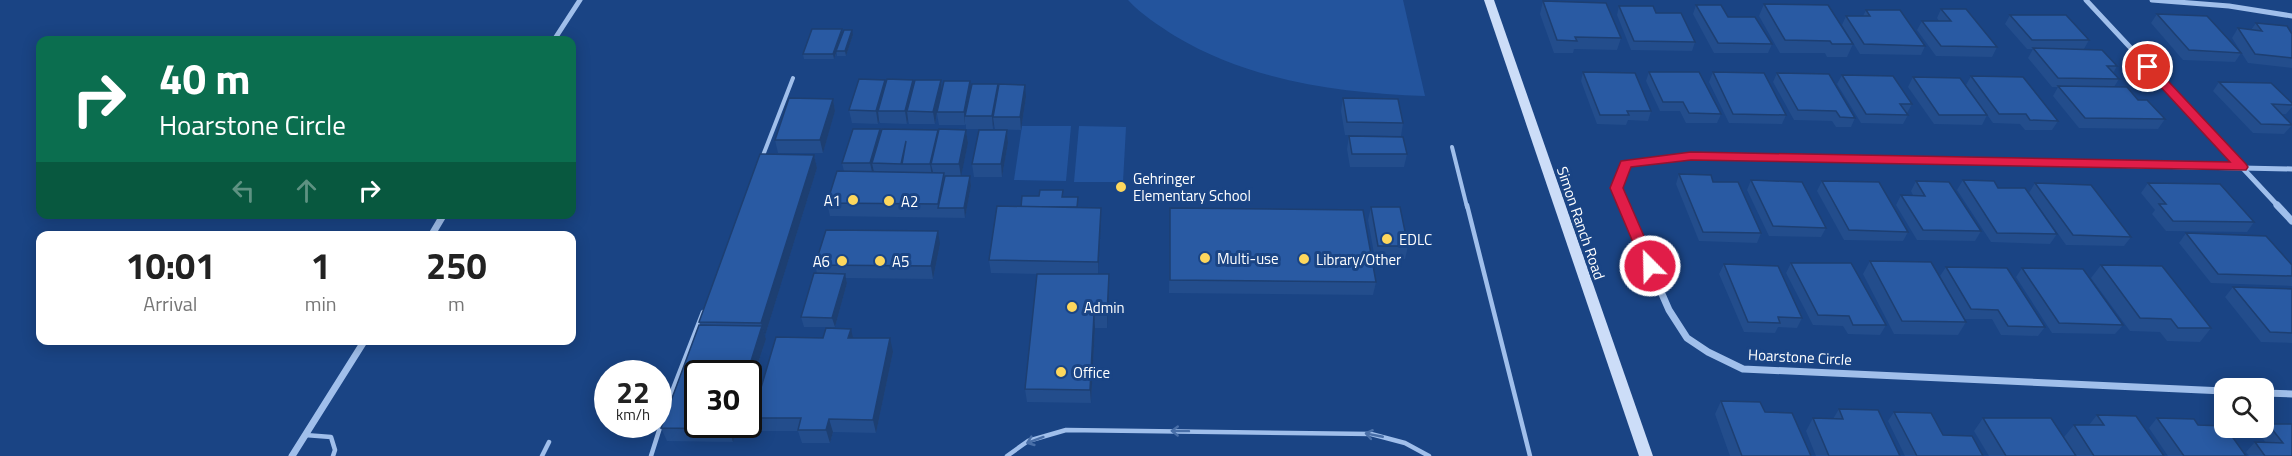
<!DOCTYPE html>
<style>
:root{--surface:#fff;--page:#f6f6f6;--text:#222;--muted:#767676}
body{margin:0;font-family:"Titillium Web",sans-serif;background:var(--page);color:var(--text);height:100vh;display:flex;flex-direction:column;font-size:22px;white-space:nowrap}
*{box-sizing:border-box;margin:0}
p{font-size:20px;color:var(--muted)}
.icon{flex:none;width:33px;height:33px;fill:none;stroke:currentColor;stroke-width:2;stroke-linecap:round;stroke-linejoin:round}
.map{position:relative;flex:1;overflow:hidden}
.side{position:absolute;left:36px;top:231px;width:540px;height:114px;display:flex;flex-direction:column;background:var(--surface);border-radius:12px;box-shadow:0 3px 15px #0003}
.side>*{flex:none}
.hud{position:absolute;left:36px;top:36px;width:540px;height:183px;border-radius:12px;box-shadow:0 3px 15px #0003;background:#0b6e4f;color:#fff;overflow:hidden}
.tools{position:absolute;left:2214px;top:378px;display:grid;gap:12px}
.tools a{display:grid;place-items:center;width:60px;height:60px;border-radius:12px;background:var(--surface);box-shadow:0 3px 15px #0003;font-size:30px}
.speed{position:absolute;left:594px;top:360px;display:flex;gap:12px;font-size:30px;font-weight:700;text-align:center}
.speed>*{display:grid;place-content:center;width:78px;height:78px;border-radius:50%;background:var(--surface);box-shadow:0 3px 15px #0003;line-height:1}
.speed small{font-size:15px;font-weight:400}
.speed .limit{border:3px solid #111;border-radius:9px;background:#fff;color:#111}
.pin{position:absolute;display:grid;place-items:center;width:51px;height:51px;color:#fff;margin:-26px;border:3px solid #fff;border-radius:50%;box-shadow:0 2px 6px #0007}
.me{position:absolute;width:66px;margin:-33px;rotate:337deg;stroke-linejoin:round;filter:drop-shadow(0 0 4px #0008)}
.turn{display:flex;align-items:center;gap:21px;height:126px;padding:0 24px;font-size:27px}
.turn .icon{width:78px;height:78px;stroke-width:2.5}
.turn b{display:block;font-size:42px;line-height:51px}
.lanes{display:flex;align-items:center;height:57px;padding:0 24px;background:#0003;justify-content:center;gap:30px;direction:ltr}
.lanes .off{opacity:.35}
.eta{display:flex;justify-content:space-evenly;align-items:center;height:102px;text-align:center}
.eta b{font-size:36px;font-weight:700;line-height:42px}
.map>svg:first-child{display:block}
.green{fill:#23549d}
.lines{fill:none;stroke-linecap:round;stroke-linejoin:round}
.lane-far1{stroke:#a0bfeb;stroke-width:4}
.lane{stroke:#a0bfeb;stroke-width:4.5}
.street-far1{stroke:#a0bfeb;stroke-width:5}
.street{stroke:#a0bfeb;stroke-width:7}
.secondary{fill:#ccddf8;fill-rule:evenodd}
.wall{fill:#234d8c}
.shaded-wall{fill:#1d3f72}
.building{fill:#295aa3;stroke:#1d3f72;stroke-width:1.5}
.oneway{stroke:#496fa8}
.route{fill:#e11d48;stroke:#92132f;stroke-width:1.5}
.poi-dot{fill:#fdd75d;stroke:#1a4484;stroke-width:2}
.labels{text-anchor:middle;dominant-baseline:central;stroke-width:6;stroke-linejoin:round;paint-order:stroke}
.poi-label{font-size:15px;fill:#fff;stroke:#1a4484;text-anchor:start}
.street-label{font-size:15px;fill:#fff;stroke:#1a4484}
</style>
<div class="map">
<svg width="2292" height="456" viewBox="0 0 2292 456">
<rect width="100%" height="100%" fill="#1a4484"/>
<g class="green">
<path d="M1128,0h275l22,96c-86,-3 -175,-15 -250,-60 -17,-11 -33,-21 -47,-36z"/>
<path d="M1022,126h49l-5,55 -52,-1z"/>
<path d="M1079,126l47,1 -3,55h-49z"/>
</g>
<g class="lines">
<g class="lane-far1">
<path d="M1452,147l15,60"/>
<path d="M762,158l31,-80"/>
</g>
<g class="lane">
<path d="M1467,205l63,251"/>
<path d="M305,435l26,2 4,13 -2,6"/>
<path d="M542,456l7,-14"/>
<path d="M651,456l18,-57 34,-87"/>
<path d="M1007,456l21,-15 38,-11 305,4 34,9 24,13"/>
</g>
<g class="street-far1">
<path d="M2086,0l193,207"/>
<path d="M2152,0l77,6 63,10"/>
<path d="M554,40l26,-40"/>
<path d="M1624,207l-8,-19 10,-25 65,-7 601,13"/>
</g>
<g class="street">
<path d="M1623,205l46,105 18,28 21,14 35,17 481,22"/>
<path d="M2277,205l15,16"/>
<path d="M431,236l13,-22"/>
<path d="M2264,393l28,1"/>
<path d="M292,456l73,-116"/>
</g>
<path class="secondary" d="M1484,0h10l159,456h-14z"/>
</g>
<g class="wall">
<path d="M1543,1l78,37 -4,12 -43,-1 -1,4h-19l-14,-39z"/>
<path d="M1764,4l89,40 -6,13h-20l-2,-4h-45l-21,-37z"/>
<path d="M1696,5l32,12 44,27 -4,9h-54l-21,-39z"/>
<path d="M1619,6l37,7 39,29 -3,9 -61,-1 -14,-35z"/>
<path d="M1941,9l56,38 -5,10 -56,-1 -19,-26 5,-9h17l-2,-3z"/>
<path d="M1866,10l59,36 -4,9 -61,-1 -18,-29 4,-9h17z"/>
<path d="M2157,14l84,39 -6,9 -52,-2 -32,-37z"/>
<path d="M2010,15l79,25 -5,9 33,17 -4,7 6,6 -5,8 24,13 27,19 -7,10 -79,-1 -26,-32 5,-9h-6l-24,-29 5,-9h-6l-22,-25z"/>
<path d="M2256,23l36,11v34l-44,-5 -16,-25 6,-10 13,2z"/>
<path d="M842,29l1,4 10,2 -7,21h-9v-4l-3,7h-30l-1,-5z"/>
<path d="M1583,72l68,39 -3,10 -20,-1 -2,5 -29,-1 -16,-43z"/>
<path d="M1649,72l72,42 -4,9h-31l-6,-12h-20l-14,-30z"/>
<path d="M1713,72l73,43 -4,9 -53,-1 -20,-41z"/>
<path d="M1777,73l78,45 -4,9h-15l-4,-6 -38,-1 -21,-38z"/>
<path d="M1842,75l70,29 -5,9 1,2 -5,9 -42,-1 -24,-39z"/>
<path d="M1971,76l87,45 -6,9h-27l-5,-6 -27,-1 -27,-38z"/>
<path d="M1913,77l74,38 -5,10 -48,-1 -26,-37z"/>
<path d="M941,80l1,10 56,-6v6l28,7 -5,33 -26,-1 -1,-5 -1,5h-27v-5l-1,1h-26l-2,-11 -2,10h-26l-1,-5 -1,5 -27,-1 -1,-3 -1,4 -26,-1 -3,-13 37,-26 28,1z"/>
<path d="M2219,82l73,21v4l-6,7h-5l11,11 -8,9 -31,-1 -40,-42z"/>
<path d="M1343,98l60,25 -2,13 -56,-1 -4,-24z"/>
<path d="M833,99l2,12 -12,42h-45l-3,-13z"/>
<path d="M938,130v3l28,-3 2,13 -7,33h9l1,10 -6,32 -135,-2 -3,-13 17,-32 -2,-8 38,-29z"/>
<path d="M1007,130l1,13 -6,34h-28l-2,-13z"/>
<path d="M1349,136l58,18 -3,13h-54l-3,-18z"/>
<path d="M814,155l3,13 -52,168 1,3 -33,103 -66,-1 -6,-13 39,-103 -1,-3z"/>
<path d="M1679,174l34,8 48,51 -4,10 -58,-2 -23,-57z"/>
<path d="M1751,180l75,48 -5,9 -52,-1 -22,-46z"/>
<path d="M1963,180l35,8 59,46 -7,10 -59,-2 -34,-52z"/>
<path d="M1822,181l86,51 -5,9 -59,-1 -27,-49z"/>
<path d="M1916,181l65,50 -6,10 -58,-1 -21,-35 5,-10h12l-2,-4z"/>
<path d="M2035,183l96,54 -7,9 -58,-1 -37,-52z"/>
<path d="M2148,183l106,39 -7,10 -81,-1 -14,-17 3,-4 -14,-17z"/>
<path d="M1063,197l15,10 23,1v13l-3,53h11l-2,54h-12l-4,75 -64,-1 -2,-13 12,-115 -46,-1 -2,-13 32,-53z"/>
<path d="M1371,207l37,39 -3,13h-30l-7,-39z"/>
<path d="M1170,208l206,74 -3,13 -204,-2z"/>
<path d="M2186,233l106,43v10l-81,-3 -32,-40z"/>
<path d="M940,244l-7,35 -87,-1 1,5 -12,44h-31l-3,-10 16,-44 -2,-8z"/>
<path d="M1870,261l96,61 -8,13 -64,-1 -31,-60z"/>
<path d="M1791,263l95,62 -6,10 -32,-1 -5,-8 -30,-1 -27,-52z"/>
<path d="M1724,264l78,54 -5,10 -19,-1 -3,6 -31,-1 -25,-58z"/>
<path d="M2101,265l110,63 -11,14 -33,-1 -7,-9 -30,-1 -39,-53z"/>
<path d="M1946,267l99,60 -7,9 -37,-1 -9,-16h-27l-25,-43z"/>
<path d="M2022,268l101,57 -8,9 -63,-1 -36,-56z"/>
<path d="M2233,287l59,2v54l-31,-1 -36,-45z"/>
<path d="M853,338l40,14 -17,81 -43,-1 -3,11h-28l-4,-12h-42l-4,-13z"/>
<path d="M1721,401l44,11 46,44h-81l-15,-42z"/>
<path d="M1839,409l61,47h-84l-10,-25 7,-13 20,1z"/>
<path d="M1894,412l49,23 40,21h-78l-17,-35z"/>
<path d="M2097,415l67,41h-175l-15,-25 9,-13 81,19 10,-12h15z"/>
<path d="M2157,418l41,7 48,31h-78l-19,-28z"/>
<path d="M2268,424l24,32h-43l-3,-4 9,-10 11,1 -7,-10z"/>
</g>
<g class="shaded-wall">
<path d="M842,29l1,5 -9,25 -1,-5z"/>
<path d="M852,30l1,5 -7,21 -1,-5z"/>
<path d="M885,80l2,12 -9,19 1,9 -1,4 -2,-13z"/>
<path d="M913,80l2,13 -8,18 1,8 -1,5 -2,-13z"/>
<path d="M941,80l1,13 -5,19 -2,12 -2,-12z"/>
<path d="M970,81l2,13 -7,22v9l-1,-13z"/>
<path d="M998,84l1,13 -6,20 1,7 -1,5 -1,-13z"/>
<path d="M1025,85l1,12 -5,33 -1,-13z"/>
<path d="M833,99l2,12 -12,42 -3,-13z"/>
<path d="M880,129l2,13 -10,21 2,9 -1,4 -3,-13z"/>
<path d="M938,130l1,13 -8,21 2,8 -1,5 -2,-13z"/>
<path d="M966,130l2,13 -7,34 -2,-13z"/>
<path d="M1007,130l1,13 -6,34 -1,-13z"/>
<path d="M814,155l3,13 -52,168 -4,-13z"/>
<path d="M970,176l1,10 -6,32 -1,-10z"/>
<path d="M1101,208v13l-3,54v-13z"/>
<path d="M938,231l2,13 -7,35 -2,-13z"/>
<path d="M845,274l2,9 -12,44 -3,-9z"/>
<path d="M1109,274v13l-2,41v-13z"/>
<path d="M1094,314l1,14 -4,75 -1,-13z"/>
<path d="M762,326l4,13 -18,55v-20h-1z"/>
<path d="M851,329l3,13 -6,-4z"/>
<path d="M890,338l3,14 -17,81 -3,-13z"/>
<path d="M829,419l4,13 -3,11 -4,-13z"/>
<path d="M730,424h9l-6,18 -4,-13z"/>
</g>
<g class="building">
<path d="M1543,1l63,2 15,35 -46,-1 2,4 -20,-1z"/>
<path d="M1764,4l64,1 25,39h-21l-2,-3 -45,-1z"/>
<path d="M1696,5h25l7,12h27l17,27 -54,-1z"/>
<path d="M1619,6h34l3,7h25l14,29 -61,-1z"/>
<path d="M1941,9h25l31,38 -56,-1 -19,-25h29z"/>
<path d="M1866,10h34l25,36 -61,-2 -18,-28h24z"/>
<path d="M2157,14l50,2 34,37 -52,-3z"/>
<path d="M2010,15h56l23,25h-57z"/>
<path d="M2256,23l31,3 5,8v24l-37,-4 -17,-26 24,3z"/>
<path d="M812,29h30l-9,25h-30z"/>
<path d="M844,30h8l-7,21h-9z"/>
<path d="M2033,48l69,2 15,16h-10l12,13 -61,-1z"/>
<path d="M1583,72l52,1 16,38h-24l2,4h-29z"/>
<path d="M1649,72h50l22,42 -32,-1 -6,-11h-20z"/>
<path d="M1713,72l51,1 22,42 -53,-1z"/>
<path d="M1777,73l52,1 26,44 -15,-1 -4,-6 -38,-1z"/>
<path d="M1842,75l51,1 19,28h-12l8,11 -42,-1z"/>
<path d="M1971,76l52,1 35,44 -28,-1 -4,-6h-27z"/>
<path d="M1913,77l47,1 27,37h-48z"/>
<path d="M859,79l26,1 -9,31 -27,-1z"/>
<path d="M887,79l26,1 -8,31h-27z"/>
<path d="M915,80h26l-8,32 -26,-1z"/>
<path d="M944,81h26l-6,31h-27z"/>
<path d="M2219,82l52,1 21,20v2l-20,-1 20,21 -31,-1z"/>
<path d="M972,84h26l-6,32h-27z"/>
<path d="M999,84l26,1 -5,32h-27z"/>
<path d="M2058,86l69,1 11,13h9l18,19 -80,-1z"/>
<path d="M789,98l44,1 -13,41h-45z"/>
<path d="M1343,98l55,1 5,24 -56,-1z"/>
<path d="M853,129h27l-10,34h-28z"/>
<path d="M882,129l56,1 -8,34h-28l4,-23 -5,23 -29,-1z"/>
<path d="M939,129l27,1 -7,34h-28z"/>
<path d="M979,130h28l-6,34h-29z"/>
<path d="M1349,136l54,1 4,17h-55z"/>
<path d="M760,154l54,1 -53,168 -62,-1z"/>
<path d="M837,171l107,2 -6,31 -111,-1z"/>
<path d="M1679,174l32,1 2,7h25l23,51 -58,-1z"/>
<path d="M945,176h25l-6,32h-26z"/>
<path d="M1751,180l51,2 24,46 -53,-2z"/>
<path d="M1963,180l31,1 4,7h27l32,46 -60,-1z"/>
<path d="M1822,181l57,1 29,50 -59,-2z"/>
<path d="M1916,181l33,1 32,49 -58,-1 -22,-35 24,1z"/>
<path d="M2035,183l56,2 40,52 -58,-2z"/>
<path d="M2148,183l72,1 34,38 -81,-1 -14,-17h7z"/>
<path d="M1040,190h23l-1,7h16l-1,10h-56l1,-11h17z"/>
<path d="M997,206l104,2 -3,54 -109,-2z"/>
<path d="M1371,207h29l8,39h-30z"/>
<path d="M1170,208l193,2 13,72 -206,-2z"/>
<path d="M826,230l112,1 -7,35 -116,-1z"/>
<path d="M2186,233l80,3 26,29v11l-74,-2z"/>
<path d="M1870,261l61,1 35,60 -64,-1z"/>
<path d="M1791,263h60l35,62h-33l-4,-9 -31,-1z"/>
<path d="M1724,264l54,2 24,52 -24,-1 2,6 -32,-1z"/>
<path d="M2101,265l61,1 49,62h-33l-7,-9 -31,-1z"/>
<path d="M1946,267l61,1 38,59 -37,-1 -10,-16 -27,-1z"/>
<path d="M2022,268l61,1 40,56 -64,-2z"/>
<path d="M814,273l31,1 -13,44 -31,-1z"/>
<path d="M1037,274h72l-2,41 -13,-1 -4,76 -65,-1z"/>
<path d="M2233,287l59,2v44l-22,-1z"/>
<path d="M699,325l63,1 -15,48h-49v50h32l-1,5 -68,-1z"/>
<path d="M826,328l25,1 -3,9h42l-17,82 -44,-1 -3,11h-28l3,-12h-49l24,-81 47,1z"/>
<path d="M1721,401l39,1 5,10 27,1 19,43h-69z"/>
<path d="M1839,409l39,1 22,46h-71l-16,-38 30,1z"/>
<path d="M1894,412l37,1 12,22 29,1 11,20h-66z"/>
<path d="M2097,415l39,1 28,40h-70l-20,-31h30z"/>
<path d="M1983,418h68l25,38h-70z"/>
<path d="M2157,418l37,1 4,6 26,1v2h2l20,28h-62z"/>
<path d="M2268,424h24v32h-27l-10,-14 28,1z"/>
</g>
<defs><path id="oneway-shaft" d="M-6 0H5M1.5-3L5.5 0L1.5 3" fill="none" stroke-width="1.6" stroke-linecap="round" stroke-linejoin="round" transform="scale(1.5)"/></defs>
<g class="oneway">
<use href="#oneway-shaft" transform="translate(1180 431) rotate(-179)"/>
<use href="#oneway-shaft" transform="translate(1374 435) rotate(-169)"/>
<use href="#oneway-shaft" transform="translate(1035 440) rotate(160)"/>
</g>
<path class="route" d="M2148,63l4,1 94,100 2,3 -2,3 -555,-10 -60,7 -8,21 34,78 -7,5 -7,-5 -33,-78 11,-27 70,-9 539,10 -86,-93v-5z"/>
<g class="poi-dot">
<circle cx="1121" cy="187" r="6"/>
<circle cx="853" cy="200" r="6"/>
<circle cx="889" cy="201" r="6"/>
<circle cx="1387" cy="239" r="6"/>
<circle cx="1205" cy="258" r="6"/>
<circle cx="1304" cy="259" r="6"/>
<circle cx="842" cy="261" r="6"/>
<circle cx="880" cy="261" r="6"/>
<circle cx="1072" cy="307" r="6"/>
<circle cx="1061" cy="372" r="6"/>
</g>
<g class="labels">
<g class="poi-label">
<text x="1133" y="178">Gehringer<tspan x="1133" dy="17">Elementary School</tspan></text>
<text x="841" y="200" text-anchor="end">A1</text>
<text x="901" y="201">A2</text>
<text x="1399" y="239">EDLC</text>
<text x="1217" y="258">Multi-use</text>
<text x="1316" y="259">Library/Other</text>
<text x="830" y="261" text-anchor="end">A6</text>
<text x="892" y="261">A5</text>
<text x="1084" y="307">Admin</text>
<text x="1073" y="372">Office</text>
</g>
<g class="street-label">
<text transform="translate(1581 223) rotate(71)">Simon Ranch Road</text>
<text transform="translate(1800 357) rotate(3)">Hoarstone Circle</text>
</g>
</g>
</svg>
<div class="tools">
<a><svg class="icon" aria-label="search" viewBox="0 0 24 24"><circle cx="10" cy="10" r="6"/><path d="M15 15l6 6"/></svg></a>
</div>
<div class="speed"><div>22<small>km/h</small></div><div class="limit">30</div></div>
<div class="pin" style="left:2148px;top:67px;background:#d93025"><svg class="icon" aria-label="arrive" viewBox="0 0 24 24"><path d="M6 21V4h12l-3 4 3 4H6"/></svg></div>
<svg class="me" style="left:1650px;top:266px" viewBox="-20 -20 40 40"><circle r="17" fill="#e11d48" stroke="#fff" stroke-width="3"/><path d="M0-11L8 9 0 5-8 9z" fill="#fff"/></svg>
<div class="hud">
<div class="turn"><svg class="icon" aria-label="right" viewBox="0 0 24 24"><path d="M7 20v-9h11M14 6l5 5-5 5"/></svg><div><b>40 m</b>Hoarstone Circle</div></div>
<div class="lanes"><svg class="icon off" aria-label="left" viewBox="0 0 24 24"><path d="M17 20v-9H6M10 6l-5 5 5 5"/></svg><svg class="icon off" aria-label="ahead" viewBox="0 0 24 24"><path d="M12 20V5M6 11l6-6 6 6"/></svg><svg class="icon" aria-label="right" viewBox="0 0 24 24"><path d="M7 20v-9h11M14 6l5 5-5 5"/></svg></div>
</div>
<section class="side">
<div class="eta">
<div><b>10:01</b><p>Arrival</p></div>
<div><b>1</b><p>min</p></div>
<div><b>250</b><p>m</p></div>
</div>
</section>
</div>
